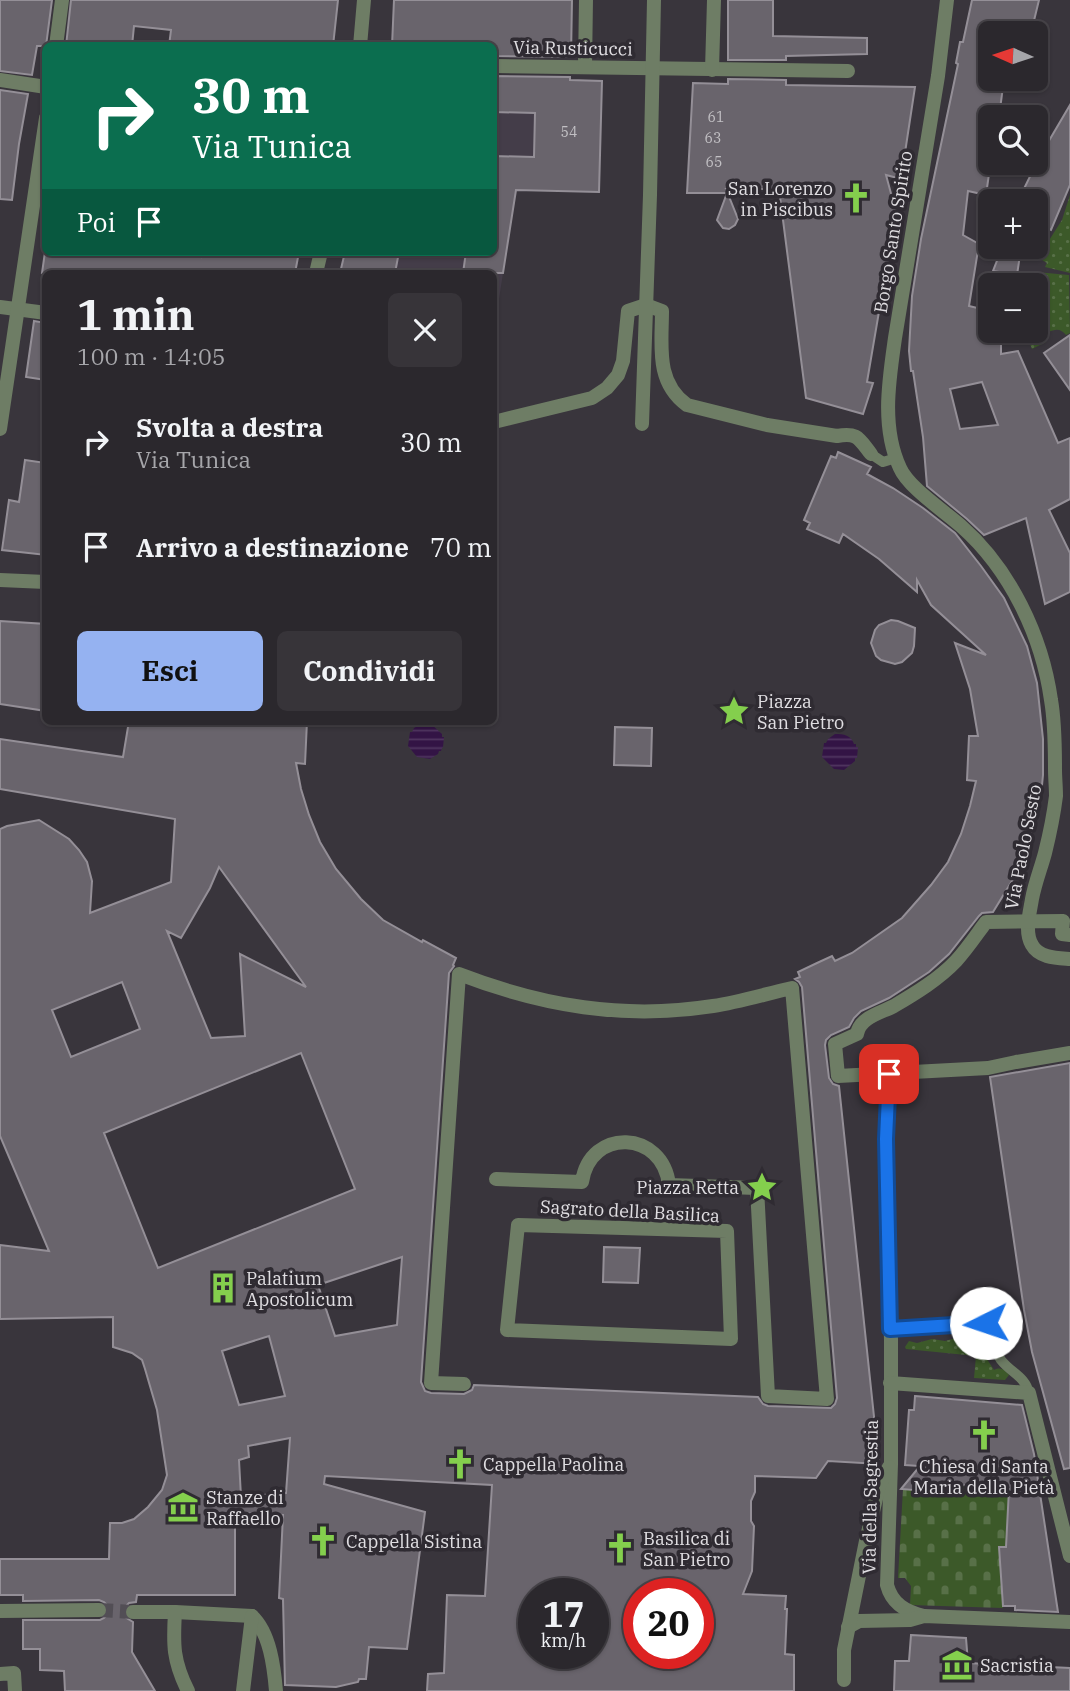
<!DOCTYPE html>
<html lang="it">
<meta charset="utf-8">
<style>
:root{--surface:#2b282d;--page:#373439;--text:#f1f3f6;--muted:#a6a6aa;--line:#474449;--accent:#95b2f1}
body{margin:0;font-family:"IBM Plex Serif",serif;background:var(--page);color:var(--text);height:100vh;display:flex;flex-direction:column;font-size:26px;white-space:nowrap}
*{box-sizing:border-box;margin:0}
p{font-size:23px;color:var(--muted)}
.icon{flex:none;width:38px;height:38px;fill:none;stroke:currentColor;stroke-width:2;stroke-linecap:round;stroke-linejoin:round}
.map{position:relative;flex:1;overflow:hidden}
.details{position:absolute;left:42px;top:270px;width:455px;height:455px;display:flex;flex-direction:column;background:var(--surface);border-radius:10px;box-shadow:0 2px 5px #0004,0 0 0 2px var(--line)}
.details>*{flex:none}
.guide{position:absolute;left:42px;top:42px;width:455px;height:214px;border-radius:10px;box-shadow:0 2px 5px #0004,0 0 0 2px var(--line);background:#0b6e4f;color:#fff;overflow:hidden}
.needle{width:46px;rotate:273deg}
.fabs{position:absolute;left:978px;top:21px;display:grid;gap:14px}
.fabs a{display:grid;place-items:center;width:70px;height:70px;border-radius:10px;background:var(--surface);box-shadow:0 2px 5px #0004,0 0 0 2px var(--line);font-size:35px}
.speed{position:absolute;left:518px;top:1578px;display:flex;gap:14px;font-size:35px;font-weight:700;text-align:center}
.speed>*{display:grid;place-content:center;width:91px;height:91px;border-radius:50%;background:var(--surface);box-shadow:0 2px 5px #0004,0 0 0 2px var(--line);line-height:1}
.speed small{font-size:18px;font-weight:400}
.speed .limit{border:10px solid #d22;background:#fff;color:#111}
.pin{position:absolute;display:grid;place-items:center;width:60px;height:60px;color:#fff;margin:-30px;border-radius:14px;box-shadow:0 4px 10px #0006}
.me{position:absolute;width:77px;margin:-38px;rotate:266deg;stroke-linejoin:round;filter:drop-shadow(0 0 5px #0008)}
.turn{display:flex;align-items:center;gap:24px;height:147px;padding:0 35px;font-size:32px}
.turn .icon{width:91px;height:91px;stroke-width:2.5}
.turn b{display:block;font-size:49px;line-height:60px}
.then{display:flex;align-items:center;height:66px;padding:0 35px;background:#0003;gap:14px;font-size:26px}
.round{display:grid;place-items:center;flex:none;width:74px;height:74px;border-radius:10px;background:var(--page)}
.overview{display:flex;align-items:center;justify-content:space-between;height:119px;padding:0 35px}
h1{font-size:42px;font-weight:700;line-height:52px}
.cta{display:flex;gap:14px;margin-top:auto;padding:14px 35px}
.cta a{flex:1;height:80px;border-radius:10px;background:var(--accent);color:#111;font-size:28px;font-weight:700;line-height:80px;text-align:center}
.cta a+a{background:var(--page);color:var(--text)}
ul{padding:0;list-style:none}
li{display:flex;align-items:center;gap:21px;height:105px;padding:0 35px}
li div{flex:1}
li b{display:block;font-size:26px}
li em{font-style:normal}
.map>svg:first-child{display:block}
.built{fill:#443d49}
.grass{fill:url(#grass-dots)}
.cemetery{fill:url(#cemetery-stones)}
.water{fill:url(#water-rules)}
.building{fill:#69646c;stroke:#948f97;stroke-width:2;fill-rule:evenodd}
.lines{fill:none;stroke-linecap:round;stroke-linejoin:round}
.street-tunnel{stroke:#524e55;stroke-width:14;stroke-dasharray:14 7;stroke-linecap:butt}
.lane{stroke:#6e7d65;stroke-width:10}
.street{stroke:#6e7d65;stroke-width:14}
.route-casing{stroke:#114b97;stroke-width:18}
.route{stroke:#1a73e8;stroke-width:12}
.labels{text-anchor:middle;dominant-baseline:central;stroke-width:7;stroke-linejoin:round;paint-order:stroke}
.number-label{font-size:14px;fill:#c2c0c4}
.street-label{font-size:18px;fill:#e0dee2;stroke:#2f2b32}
.poi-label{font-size:18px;fill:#e0dee2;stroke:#2f2b32;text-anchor:start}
</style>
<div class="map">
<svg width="1070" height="1691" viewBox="0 0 1070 1691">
<defs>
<pattern id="grass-dots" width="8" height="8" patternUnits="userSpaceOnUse" patternTransform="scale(1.75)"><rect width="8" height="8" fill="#3c5929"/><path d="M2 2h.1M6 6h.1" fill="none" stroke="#587048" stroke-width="1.8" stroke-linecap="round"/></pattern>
<pattern id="cemetery-stones" width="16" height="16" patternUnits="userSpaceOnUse" patternTransform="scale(1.75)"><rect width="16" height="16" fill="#3c5929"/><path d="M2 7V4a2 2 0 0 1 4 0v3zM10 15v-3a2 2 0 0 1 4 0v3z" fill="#587048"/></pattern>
<pattern id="water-rules" width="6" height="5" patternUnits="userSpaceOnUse" patternTransform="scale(1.75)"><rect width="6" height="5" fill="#331445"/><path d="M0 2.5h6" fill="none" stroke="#503660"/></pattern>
</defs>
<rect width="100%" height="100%" fill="#39353c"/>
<path class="built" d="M494,79l108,2 -3,111 -83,-2 -22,141v-58h-154l5,-21h149z"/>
<g class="grass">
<path d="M1070,195v78l-25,-6 2,-4 -5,-3 4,-15 16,-25z"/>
<path d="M1036,272l33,3 1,58 -4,2c-7,-10 -17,-4 -25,2l5,5 -14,7 -7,-17h-10l21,-1v-46h-3z"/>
<path d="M979,1337l6,19 9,14c7,-3 10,-1 15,5l-4,5 -31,-2 2,-22 -70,-7 -1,-2 4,-6 8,2 15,-4 13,2 11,-3 9,2z"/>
</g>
<path class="cemetery" d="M937,1483l72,6 -3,58 -7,1 4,60 -93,-3 1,-19 -6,-8h-7l5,-89 34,3z"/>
<g class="water">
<path d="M421,724h10l11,10v3h2l-1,10 -1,1 -1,3h-2l-1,3 -8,5 -13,-2 -9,-11 2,-14h2l2,-4z"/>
<path d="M835,734c9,0 16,1 19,10h2v3h2l-1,11h-2v3l-11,9 -10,-1 -12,-12 2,-14h2l2,-4z"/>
</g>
<g class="building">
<path d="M0,0h52l-6,46h-9l-5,29 -32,-4z"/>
<path d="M71,0h267l-5,46h-164l2,-16 -37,-4 -2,20h-66z"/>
<path d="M394,0h178l-1,57 -77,-1v-10h-102z"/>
<path d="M728,0h45v36l94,2v16l-81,2v4h-58z"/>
<path d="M972,0h67l-8,33h-41v46h14l-5,38h-9v50l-4,28 -18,-4 -5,44 16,9 -10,62 21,5v20h11v23l17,-3 40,92 12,-5v61l-21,11 21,43v39l-25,12 -19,-86 -42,17 -17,-16 -40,-33 -4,-49 -10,-66h-2l-2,-20 3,-55 9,-57 37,-175 -2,-1 4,-21h3zM982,382l16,43 -38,4 -10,-40z"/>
<path d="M494,76l76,1v3l32,1 -3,111 -83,-2 -13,83h-40l3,-21h28v-96l40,1 1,-44 -41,-1z"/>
<path d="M728,79l58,1v5l129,2 -14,92 -15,-4 10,37 -29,170 6,1 -10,31 -57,-16 -27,-209h-53l12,30 -3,6 -6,4 -6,-1 -6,-8 10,-27h-40l6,-110 35,1z"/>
<path d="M0,90l28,4 -9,50 -7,56 -12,-1z"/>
<path d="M1070,105v80l-19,45 -15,-7v-22h-18l22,-45z"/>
<path d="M45,252h133l23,5 1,-5h97l-4,21h-253z"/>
<path d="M345,252h54l-4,21h-55z"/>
<path d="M1000,253l20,2 -3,20 -24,-4z"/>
<path d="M34,321l12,2v57l-20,-3z"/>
<path d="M1070,335v55l-26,-37z"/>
<path d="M838,452l33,15 -4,7 26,14 30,20 32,25 26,33 23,32 23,48 10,37 6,56v36l-2,20 -14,53 -15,33 -19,31 -11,1 -3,3 -30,38 -20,18 -40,26 -28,13 -7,7 -5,9 -18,8 -5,5 -1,5 4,33 4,6 6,2 40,378 -51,-3 -12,17 -61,-2v16l-4,9v20l3,5 -2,45 -9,23 43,2 -1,13h2l-2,45 9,1v36h-367l1,-17 16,-1 3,-78 38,1 7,-111 -167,-9 -1,8 101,28 -18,137 -38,-2 -3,32h-7l-1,3 -22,5 -51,-2 -2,-86 -4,-1 4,-83 -48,-2v82h-98l-1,7 -7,1 -5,5 -1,5 2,4 8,5 -1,30 23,39h-90l-1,-20 -24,-1v-21h-17v-29h77l4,-2 4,-4v-8l-4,-4 -5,-2 -76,1v-6h-23v-36h109l1,-36h12l12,-4 14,-12 14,-17 5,-15 -10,-65 -12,-41 -3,-9 -10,-7 -19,-6v-30l-113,2v-74l49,6 -49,-115v-307l7,-3 32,-6 30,19 10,11 8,12 5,19 -2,32 81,-31 4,-63 -175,-30v-50l123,18 6,-36h178l-2,43 -9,-1 5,26 8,26 11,27 16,27 25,30 22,21 39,22 1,-2 33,18 -3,7 1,1 -5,7 -28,409 4,9 6,2 33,1 8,-4 2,-5 284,12 5,7 5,2 63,2 4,-4 2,-6 -35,-411 -3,-5 -4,-3 5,-2 -2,-5 19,-9 15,-7 3,5 17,-8 50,-35 29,-33 17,-23 13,-28 9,-28 6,-25 -9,-1 2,-44h9l-8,-47 -15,-46 31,12 -55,-50 -14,-25v12l-38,-33 -36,-25 -4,9 -32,-14 3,-6 -6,-3 27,-64 5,2zM219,867l87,120 -66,-33 5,82 -34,2 -44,-107 14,7 29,-50zM122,982l18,47 -69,28 -19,-47zM301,1053l54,136 -197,79 -54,-135zM402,1257l-5,68 -62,11 -17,-51zM269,1336l16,60 -46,9 -17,-54zM290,1438l-4,55 -45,4 -2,-37 10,-3 -1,-11zM534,1594h59v60h-59zM639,1594h59v60h-59z"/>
<path d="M25,460l21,3v92l-44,-5 7,-50 10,2z"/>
<path d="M891,620l7,1 17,7 -1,18 -2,7 -10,9 -7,2 -14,-4 -5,-4 -5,-13 4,-13 4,-5z"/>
<path d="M0,621l46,3v87l-46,-7z"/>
<path d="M615,727l37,1 -1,38 -37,-1z"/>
<path d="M1070,1063v405l-6,1 -32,-117 -8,-42 -34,-233z"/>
<path d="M604,1247l36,1 -2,35 -35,-1z"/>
<path d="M915,1396l107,9 12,49 24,158 -43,-2v-4h-12l-4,-59h7l3,-58 -72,-6v9l-36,-3 19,-23 -15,-1 4,-55h5z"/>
<path d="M911,1635l55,3 2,25 102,5v23h-176l1,-30h14z"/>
</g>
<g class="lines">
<path class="street-tunnel" d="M99,1610l34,2"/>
<g class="lane">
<path d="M871,454l12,8 13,-4"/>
<path d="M890,1329l96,-6c3,13 7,26 15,37 10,13 24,16 28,33"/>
</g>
<g class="street">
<path d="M947,0l-9,76 -43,262c-6,42 -14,89 5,130 8,19 44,43 61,58 49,43 81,110 90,174 4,23 4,46 4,69 0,9 1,18 1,27 -2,16 -7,41 -11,57 -4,15 -10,30 -13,46 -2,13 -8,33 0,46 7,13 25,13 38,14"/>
<path d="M56,46l6,-46"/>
<path d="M360,46l4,-46"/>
<path d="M494,66l354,5"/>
<path d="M585,67l1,-67"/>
<path d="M712,70l2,-70"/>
<path d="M0,80l46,7"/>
<path d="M316,273l5,-21"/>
<path d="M0,307l46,6"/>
<path d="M494,422l98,-24 15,-10 11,-13 5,-14 5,-50 18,-6 16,6c0,34 -7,71 25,94l80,20 70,11c21,-4 22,3 34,18"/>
<path d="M642,424l8,-229 4,-195"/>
<path d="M0,429l46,-311"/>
<path d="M0,580l46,2"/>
<path d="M1070,935l-8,-1 1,-13 -77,1c-9,12 -19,27 -30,39 -17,18 -40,32 -62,45 -13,7 -34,11 -37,28l-22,10 3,32 150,-8 28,-6 54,-9"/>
<path d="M889,1074l-3,65 5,201v124l-4,121c5,19 19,27 37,31"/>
<path d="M518,1225l209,6 4,108 -224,-9z"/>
<path d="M890,1383l139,10 41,163"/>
<path d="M464,1384l-33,-1 28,-409c83,32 165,46 254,32 27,-4 52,-12 79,-18l35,411 -59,-3 -11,-208 -88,-3c-6,-55 -79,-58 -87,-3l-86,-3"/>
<path d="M0,1611l99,-1"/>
<path d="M133,1612h42l77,4c18,17 22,51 24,75"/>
<path d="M175,1612c-2,33 -2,49 13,79"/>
<path d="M848,1627l11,-6 51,-1 14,-4 146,6"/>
<path d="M0,1674l14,-1 1,18"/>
<path d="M844,1680v-30l22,-109 13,-55 10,-19"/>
<path d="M243,1691l9,-75"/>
</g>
</g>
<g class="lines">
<g class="route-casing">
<path id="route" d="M889,1074l-3,65 4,190 96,-6"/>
</g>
<use href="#route" class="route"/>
</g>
<defs>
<g id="church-bare" transform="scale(2.415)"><path d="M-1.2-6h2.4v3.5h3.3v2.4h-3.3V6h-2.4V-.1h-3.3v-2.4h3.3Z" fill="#84cf4d" stroke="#2f2b32" stroke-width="2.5" paint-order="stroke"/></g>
<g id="sight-bare" transform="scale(2.415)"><path d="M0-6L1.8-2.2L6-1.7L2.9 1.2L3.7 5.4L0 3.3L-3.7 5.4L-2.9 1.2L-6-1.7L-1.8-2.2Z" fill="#84cf4d" stroke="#2f2b32" stroke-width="2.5" paint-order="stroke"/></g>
<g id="building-bare" transform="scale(2.415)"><path d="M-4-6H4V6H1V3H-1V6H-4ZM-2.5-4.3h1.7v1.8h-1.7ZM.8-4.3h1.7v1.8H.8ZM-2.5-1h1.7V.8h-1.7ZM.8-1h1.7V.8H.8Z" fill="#84cf4d" stroke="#2f2b32" stroke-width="2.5" paint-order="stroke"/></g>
<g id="museum-bare" transform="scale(2.415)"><path d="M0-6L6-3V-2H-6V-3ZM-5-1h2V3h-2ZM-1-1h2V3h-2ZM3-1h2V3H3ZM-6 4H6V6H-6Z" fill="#84cf4d" stroke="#2f2b32" stroke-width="2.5" paint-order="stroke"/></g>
</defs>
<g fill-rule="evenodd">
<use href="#church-bare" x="856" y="198"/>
<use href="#sight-bare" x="734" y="711"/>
<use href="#sight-bare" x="762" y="1187"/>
<use href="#building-bare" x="223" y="1288"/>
<use href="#church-bare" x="984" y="1435"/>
<use href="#church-bare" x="460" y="1464"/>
<use href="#museum-bare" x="183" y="1507"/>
<use href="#church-bare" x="323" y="1541"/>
<use href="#church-bare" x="620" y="1548"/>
<use href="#museum-bare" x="957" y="1665"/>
</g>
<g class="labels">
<g class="number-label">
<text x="716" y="117">61</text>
<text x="569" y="132">54</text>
<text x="713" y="138">63</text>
<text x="714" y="162">65</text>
</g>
<g class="street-label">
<text transform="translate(573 48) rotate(1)">Via Rusticucci</text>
<text transform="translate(893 232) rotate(-81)">Borgo Santo Spirito</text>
<text transform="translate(1023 847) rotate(-79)">Via Paolo Sesto</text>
<text transform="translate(630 1211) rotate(3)">Sagrato della Basilica</text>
<text transform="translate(870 1497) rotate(-89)">Via della Sagrestia</text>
</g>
<g class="poi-label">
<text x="833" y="188" text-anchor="end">San Lorenzo<tspan x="833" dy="21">in Piscibus</tspan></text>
<text x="757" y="701">Piazza<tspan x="757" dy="21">San Pietro</tspan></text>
<text x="739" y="1187" text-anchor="end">Piazza Retta</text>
<text x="246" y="1278">Palatium<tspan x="246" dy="21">Apostolicum</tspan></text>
<text x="483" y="1464">Cappella Paolina</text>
<text x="984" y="1466" text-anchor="middle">Chiesa di Santa<tspan x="984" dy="21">Maria della Pietà</tspan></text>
<text x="206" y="1497">Stanze di<tspan x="206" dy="21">Raffaello</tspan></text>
<text x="643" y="1538">Basilica di<tspan x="643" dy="21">San Pietro</tspan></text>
<text x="346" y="1541">Cappella Sistina</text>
<text x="980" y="1665">Sacristia</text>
</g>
</g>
</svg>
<div class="fabs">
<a><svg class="needle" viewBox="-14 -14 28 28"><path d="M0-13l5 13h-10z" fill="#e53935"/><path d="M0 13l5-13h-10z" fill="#a6a6aa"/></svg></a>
<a><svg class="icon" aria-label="search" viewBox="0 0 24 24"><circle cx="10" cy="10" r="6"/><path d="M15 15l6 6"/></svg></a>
<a>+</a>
<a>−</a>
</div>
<div class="speed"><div>17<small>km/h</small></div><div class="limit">20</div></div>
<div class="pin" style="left:889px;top:1074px;background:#d93025"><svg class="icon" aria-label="arrive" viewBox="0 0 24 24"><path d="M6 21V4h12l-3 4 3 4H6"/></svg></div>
<svg class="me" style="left:986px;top:1323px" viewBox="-20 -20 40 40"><circle r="19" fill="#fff"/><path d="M0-13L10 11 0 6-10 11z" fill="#1a73e8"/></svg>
<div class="guide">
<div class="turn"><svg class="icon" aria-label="right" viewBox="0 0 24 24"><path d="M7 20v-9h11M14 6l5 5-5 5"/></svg><div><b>30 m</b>Via Tunica</div></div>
<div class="then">Poi<svg class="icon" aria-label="arrive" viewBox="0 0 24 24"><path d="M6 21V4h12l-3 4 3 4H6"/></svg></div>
</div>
<section class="details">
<div class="overview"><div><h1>1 min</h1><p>100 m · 14:05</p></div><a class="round"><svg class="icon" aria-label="close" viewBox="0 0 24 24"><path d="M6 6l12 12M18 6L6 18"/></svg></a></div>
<ul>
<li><svg class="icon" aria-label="right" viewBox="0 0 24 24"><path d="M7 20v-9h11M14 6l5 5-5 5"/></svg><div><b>Svolta a destra</b><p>Via Tunica</p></div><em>30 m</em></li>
<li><svg class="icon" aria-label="arrive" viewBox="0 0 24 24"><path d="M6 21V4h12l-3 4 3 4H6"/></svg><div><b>Arrivo a destinazione</b></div><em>70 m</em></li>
</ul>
<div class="cta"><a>Esci</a><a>Condividi</a></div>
</section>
</div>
